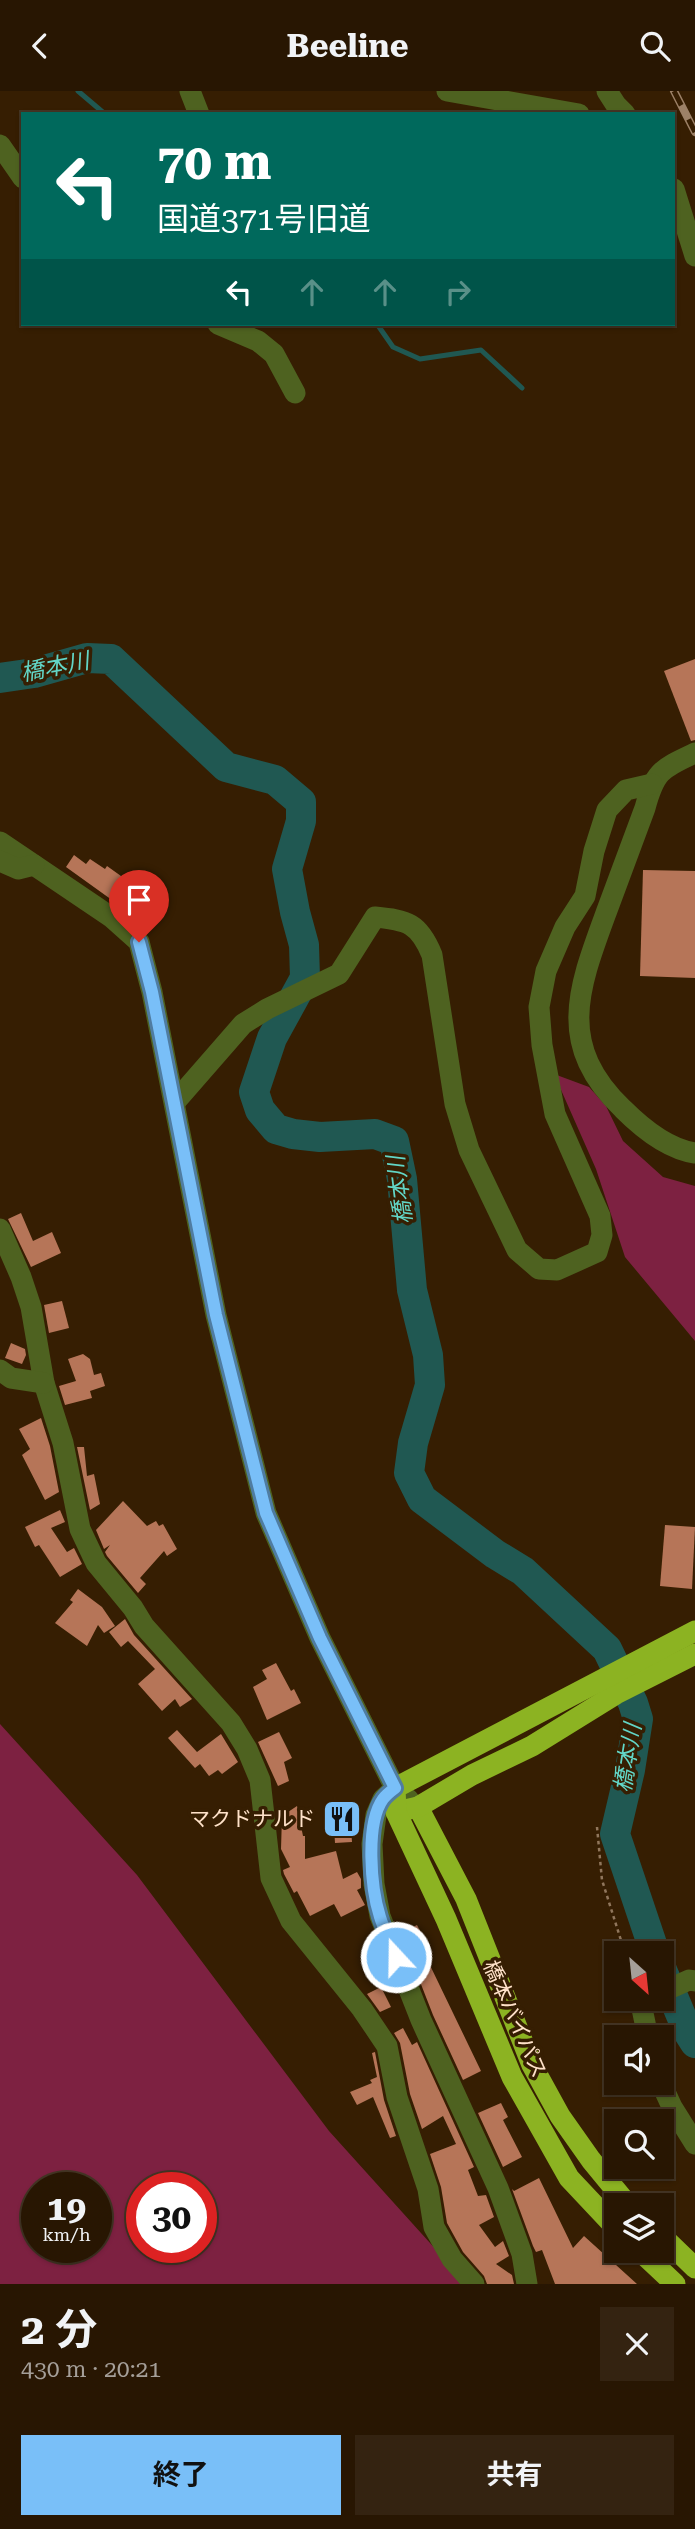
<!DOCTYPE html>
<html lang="ja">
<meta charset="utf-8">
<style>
:root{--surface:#281602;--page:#342311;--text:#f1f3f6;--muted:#a59f99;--line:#443524;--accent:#79bff8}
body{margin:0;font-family:"Roboto Serif","Noto Sans JP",serif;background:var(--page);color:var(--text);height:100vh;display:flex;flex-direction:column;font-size:26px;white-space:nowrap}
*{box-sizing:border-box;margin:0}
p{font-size:23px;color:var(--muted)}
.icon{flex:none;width:38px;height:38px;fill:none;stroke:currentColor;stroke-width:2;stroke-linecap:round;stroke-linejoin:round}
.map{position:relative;height:2193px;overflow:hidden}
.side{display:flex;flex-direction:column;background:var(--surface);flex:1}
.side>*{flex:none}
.top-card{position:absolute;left:21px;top:21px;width:654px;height:214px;border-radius:0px;box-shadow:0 2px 5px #0004,0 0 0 2px var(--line);background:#00695c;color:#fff;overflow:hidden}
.needle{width:46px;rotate:153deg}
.controls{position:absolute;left:604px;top:1850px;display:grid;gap:14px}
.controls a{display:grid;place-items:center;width:70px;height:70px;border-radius:0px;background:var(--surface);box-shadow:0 2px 5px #0004,0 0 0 2px var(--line);font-size:35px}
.speed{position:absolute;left:21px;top:2081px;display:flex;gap:14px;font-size:35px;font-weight:700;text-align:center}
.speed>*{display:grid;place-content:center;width:91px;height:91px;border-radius:50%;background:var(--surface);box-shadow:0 2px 5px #0004,0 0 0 2px var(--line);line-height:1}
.speed small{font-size:18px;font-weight:400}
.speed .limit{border:10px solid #d22;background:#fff;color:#111}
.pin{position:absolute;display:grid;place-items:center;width:60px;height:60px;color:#fff;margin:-72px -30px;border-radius:50% 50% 50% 0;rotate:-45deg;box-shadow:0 0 7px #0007}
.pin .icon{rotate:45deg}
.me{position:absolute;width:77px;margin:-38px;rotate:339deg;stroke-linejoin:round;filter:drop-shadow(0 0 5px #0008)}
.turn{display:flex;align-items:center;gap:24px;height:147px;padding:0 21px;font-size:32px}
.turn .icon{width:91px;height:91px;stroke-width:2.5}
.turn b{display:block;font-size:49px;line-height:60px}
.lanes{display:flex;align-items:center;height:66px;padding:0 21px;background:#0003;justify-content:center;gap:35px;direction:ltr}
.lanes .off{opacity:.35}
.round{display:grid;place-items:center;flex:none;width:74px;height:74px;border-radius:0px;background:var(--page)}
.headline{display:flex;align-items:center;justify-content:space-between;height:119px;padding:0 21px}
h1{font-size:42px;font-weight:700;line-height:52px}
.primary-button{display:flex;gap:14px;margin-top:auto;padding:14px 21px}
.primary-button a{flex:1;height:80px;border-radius:0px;background:var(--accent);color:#111;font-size:28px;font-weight:700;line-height:80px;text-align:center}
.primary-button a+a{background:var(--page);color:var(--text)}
header{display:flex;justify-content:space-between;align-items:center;height:91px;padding:0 21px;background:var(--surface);font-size:32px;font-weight:700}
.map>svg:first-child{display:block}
.green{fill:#7d2141;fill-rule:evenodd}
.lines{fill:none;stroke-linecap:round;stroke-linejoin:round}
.stream{stroke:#205852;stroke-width:5}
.river{stroke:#205852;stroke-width:30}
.building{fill:#b67558}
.path{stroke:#90765c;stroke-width:2.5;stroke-dasharray:3.5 3.5;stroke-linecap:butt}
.minor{stroke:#4e6220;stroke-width:21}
.highway{stroke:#8cb322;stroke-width:21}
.rail-casing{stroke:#9c8167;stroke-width:8}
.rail{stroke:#361e02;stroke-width:5;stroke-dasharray:16;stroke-linecap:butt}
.route-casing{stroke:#4f7ca1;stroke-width:18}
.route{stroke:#79bff8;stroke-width:12}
.labels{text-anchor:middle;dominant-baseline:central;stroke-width:7;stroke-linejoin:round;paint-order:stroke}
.poi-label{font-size:21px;fill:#ffe2c9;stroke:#361e02;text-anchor:end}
.street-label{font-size:21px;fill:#ffe2c9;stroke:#361e02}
.water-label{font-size:23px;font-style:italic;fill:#62d6c7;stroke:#361e02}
</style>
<header><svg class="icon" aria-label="back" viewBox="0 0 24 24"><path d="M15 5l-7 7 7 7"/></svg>Beeline<svg class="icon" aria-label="search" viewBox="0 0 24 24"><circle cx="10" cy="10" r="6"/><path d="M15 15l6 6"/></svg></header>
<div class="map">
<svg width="695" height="2193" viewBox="0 0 695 2193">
<rect width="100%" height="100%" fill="#361e02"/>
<g class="green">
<path d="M554,983l35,13 17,19 17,35 40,36 32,9v155l-70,-84 -29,-88z"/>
<path d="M0,1633l137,151 192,256 138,153h-467zM37,2096h59v60h-59zM142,2096h59v60h-59z"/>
</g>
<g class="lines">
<g class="stream">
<path d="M78,0l27,23"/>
<path d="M377,233l16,23 27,12 61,-9 41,38"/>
</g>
<g class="river">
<path d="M0,587l34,-5 53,-15 24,1 115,108 49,13 26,22v19l-14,48 8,43 9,33 1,33 -33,60 -18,54 6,18 16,19 17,5 27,3 55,-3 19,7 8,38 10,111 16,65 2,30 -17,58 -4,30 13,26 73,55 28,17 84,78 26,54 5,16 -8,51 -15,64 40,119"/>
<path d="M662,1879l26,62 7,11"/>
</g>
</g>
<g class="building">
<path d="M695,568v81l-4,1 -27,-70z"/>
<path d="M74,764l12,9 4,-5 15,10 2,-3 28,20 2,-3 24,17 -12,17 -7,-5 -5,6 -71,-51z"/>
<path d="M643,779l52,1v107l-55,-2z"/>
<path d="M21,1122l12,28 19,-9 9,21 -30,14 -23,-48z"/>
<path d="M62,1210l7,27 -20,5 -5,-28z"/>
<path d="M11,1252l14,6 1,6 -4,9 -17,-6z"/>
<path d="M83,1263l7,5 4,16 7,-2 4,13 -15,5 2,7 -27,7 -6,-19 17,-5 -8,-22z"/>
<path d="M41,1327l9,28 9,46 -14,8 -23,-45 8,-6 -11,-20z"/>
<path d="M77,1356h7l3,29 7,-2 6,30 -10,6z"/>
<path d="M123,1410l24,25 9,-5 3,5 4,-2 14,25 -10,7 -3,-5 -24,27 6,6 -8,9 -31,-37 -2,-4 5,-7 -6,4 -8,-19z"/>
<path d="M60,1419l5,12 -14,6 16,24 7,-4 8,16 -22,13 -21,-32 -4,2 -10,-20z"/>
<path d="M665,1434l30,2 -3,62 -32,-3z"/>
<path d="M78,1498l24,18 13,19 -11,7 -6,-8 -11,21 -32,-23 18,-21 -3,-2z"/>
<path d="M125,1528l9,16 58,64 -12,8 -5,-8 -13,12 -24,-27 17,-15 -27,-28 -7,6 -12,-15z"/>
<path d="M276,1572l15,28 3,-2 7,14 -34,17 -14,-33 14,-8 -5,-9z"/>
<path d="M177,1639l20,22 24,-18 17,28 -16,12 -4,-4 -9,6 -9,-12 -5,4 -27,-30z"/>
<path d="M279,1641l13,26 -8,4 5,19 -11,5 -20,-44z"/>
<path d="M349,1709l3,42 -17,1 -1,-16 -7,1 -1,-20 6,-1v-5z"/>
<path d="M297,1715l6,30h2v23l31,-8 7,28 14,-7 4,7v9l-4,2 8,15 -24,12 -7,-13 -24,12 -13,-25 -3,2 -10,-19 -1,-4 7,-3 -9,-18 1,-33z"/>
<path d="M417,1834l15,29 -6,3 55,114 -18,9 -30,-65 -32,-82z"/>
<path d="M381,1896l10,20 -11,5 -13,-18z"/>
<path d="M403,1937l9,17 5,-3 57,125 -6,3 10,26 8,-1 8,22 -15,8 16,22 8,-6 6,15 -13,8 16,11 2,9h-27l-3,-8 -21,-24 -16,-29 -6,-36 -11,-33 26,-10 -13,-28 -21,13 -12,-35 -10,-51 -6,-10z"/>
<path d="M375,1961l9,48 12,36 -6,2 -17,-41 -16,8 -7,-13 22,-9 -2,-3 7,-3 -5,-24z"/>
<path d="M501,2012l7,14 -5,3 19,37 -19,10 -25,-54z"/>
<path d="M539,2087l34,70 11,-12 53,48h-82l-13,-34 -6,2 -3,-6 -21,-57 2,2z"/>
</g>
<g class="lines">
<path class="path" d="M597,1736l5,53 23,73"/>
<g class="minor">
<path d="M190,0l9,23"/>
<path d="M447,0l132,23"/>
<path d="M607,0l9,14 9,9"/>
<path d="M0,54l23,33"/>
<path d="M674,98l21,67"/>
<path d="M218,233l40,17 16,13 21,39"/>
<path d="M695,662c-34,16 -40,18 -50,55 -13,35 -26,70 -39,105 -28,76 -50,132 17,196 19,19 45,40 72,44"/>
<path d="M0,751l111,75 28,25 13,50 64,323 50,198 54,125 75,150 14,12"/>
<path d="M0,770l18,8 16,-4"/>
<path d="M175,1011l68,-78 24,-15 72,-35 36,-57c32,3 44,6 57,38l23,149 14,46 48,100 22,19 18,1 40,-18 5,-17 -2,-19 -45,-102 -13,-69 -3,-38 7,-36 19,-44 20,-31 9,-45 13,-41 19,-20 26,-6"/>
<path d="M0,1138l21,48 10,30 13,76 19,60 17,86 16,34 37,45 11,18 87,97 16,26 13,31 11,98 20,43 71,88 25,37 10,51 31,92 6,38 18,32 22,25"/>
<path d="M0,1279l11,8 33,5"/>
<path d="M395,1697l-12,11 -7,16 -4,29 2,40 6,32 41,104 77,168 24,66 5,30"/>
<path d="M662,1901l27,-12 6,1"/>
<path d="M640,1908l8,38"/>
<path d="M661,1992l11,24 23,37"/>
</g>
<g class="highway">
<path d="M418,1716l48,92 66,166 28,51 31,44 37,45"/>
<path d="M405,1719l13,-3 54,-32 60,-29 84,-52 79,-40"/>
<path d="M616,2137l-47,-50 -57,-101 -66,-158 -50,-107 -1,-24 300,-157"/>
<path d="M662,2145l33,32"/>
<path d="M640,2160l35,33"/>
</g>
<g class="rail-casing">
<path id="rail" d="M674,0l21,41"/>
</g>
<use href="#rail" class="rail"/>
</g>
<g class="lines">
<g class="route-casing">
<path id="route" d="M139,851l13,50 64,323 50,198 54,125 75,150c-4,3 -9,7 -12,11 -18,25 -12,90 -3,118 4,13 11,27 16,40"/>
</g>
<use href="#route" class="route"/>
</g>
<defs>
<g id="restaurant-square" transform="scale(2.0125)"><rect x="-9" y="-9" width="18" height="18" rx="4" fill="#79bff8" stroke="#361e02"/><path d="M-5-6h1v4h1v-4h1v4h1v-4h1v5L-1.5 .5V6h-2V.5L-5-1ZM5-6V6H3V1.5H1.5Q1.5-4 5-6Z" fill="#111"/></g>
</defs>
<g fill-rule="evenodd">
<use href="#restaurant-square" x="342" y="1728"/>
</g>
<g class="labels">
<g class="poi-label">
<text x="315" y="1728">マクドナルド</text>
</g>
<g class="street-label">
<text transform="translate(515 1928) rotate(66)">橋本バイパス</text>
</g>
<g class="water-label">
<text transform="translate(55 576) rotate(-11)">橋本川</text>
<text transform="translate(400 1099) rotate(-97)">橋本川</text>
<text transform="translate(628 1667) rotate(-81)">橋本川</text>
</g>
</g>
</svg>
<div class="controls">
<a><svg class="needle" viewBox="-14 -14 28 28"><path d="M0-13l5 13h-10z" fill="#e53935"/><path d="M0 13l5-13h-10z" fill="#a59f99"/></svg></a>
<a><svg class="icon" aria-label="sound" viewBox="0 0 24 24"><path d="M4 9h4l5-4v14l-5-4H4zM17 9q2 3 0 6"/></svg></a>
<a><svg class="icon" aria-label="search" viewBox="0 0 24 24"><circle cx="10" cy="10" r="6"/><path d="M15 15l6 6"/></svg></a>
<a><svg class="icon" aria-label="layers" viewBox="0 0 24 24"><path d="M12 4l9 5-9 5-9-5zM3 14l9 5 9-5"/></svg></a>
</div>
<div class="speed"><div>19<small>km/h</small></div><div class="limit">30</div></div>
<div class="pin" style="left:139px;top:851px;background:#d93025"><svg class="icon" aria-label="arrive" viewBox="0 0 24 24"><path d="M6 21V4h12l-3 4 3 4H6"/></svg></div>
<svg class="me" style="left:396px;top:1866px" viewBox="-20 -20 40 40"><circle r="17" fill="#79bff8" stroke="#fff" stroke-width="3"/><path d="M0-11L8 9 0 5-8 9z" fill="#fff"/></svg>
<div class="top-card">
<div class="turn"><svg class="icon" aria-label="left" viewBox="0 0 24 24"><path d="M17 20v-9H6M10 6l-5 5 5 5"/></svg><div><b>70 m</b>国道371号旧道</div></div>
<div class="lanes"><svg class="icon" aria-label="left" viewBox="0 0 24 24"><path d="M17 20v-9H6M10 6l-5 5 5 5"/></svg><svg class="icon off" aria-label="ahead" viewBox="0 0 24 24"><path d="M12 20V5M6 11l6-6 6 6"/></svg><svg class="icon off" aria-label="ahead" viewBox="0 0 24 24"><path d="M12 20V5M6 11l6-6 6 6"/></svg><svg class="icon off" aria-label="right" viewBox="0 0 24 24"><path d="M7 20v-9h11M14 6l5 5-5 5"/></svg></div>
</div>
</div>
<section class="side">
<div class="headline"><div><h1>2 分</h1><p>430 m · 20:21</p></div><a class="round"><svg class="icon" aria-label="close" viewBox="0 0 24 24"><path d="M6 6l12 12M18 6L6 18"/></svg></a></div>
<div class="primary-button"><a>終了</a><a>共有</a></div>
</section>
